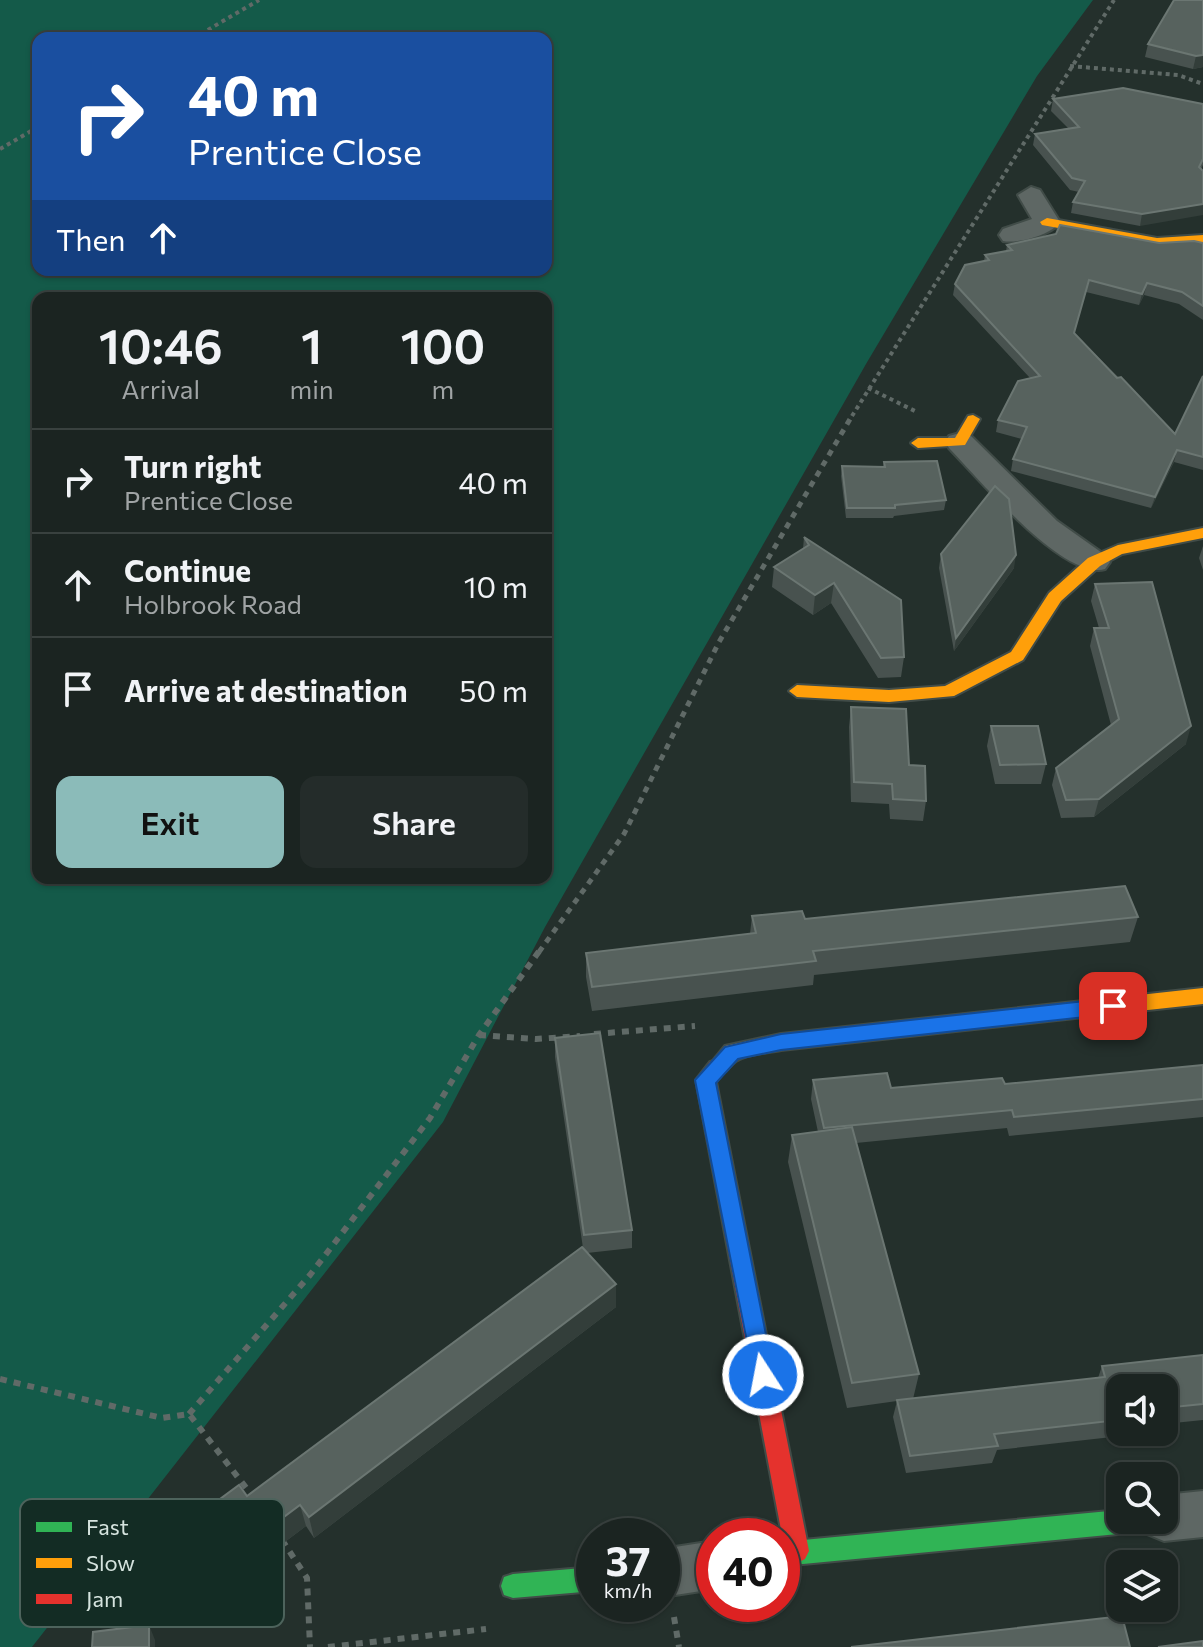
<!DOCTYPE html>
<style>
:root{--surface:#1b2421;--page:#242c2a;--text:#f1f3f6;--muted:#a0a4a5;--line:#39413f;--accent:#8bbbb9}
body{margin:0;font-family:Commissioner,sans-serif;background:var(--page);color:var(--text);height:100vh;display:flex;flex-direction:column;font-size:30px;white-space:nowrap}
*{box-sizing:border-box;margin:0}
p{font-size:26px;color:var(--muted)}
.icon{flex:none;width:44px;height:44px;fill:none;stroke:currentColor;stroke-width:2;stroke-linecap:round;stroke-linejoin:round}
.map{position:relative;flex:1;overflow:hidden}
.side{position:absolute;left:32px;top:292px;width:520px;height:592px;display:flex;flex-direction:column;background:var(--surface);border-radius:16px;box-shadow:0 2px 6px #0004,0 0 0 2px var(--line)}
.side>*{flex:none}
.hud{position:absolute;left:32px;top:32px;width:520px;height:244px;border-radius:16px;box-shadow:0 2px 6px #0004,0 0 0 2px var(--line);background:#1a4fa0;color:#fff;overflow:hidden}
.controls{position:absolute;left:1106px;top:1374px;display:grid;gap:16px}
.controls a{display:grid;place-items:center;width:72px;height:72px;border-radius:16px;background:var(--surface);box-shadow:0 2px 6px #0004,0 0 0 2px var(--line);font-size:40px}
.speed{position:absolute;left:576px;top:1518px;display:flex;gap:16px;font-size:40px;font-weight:700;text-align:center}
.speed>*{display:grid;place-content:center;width:104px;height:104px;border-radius:50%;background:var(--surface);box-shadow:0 2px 6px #0004,0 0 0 2px var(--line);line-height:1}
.speed small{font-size:20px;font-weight:400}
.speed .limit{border:12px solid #d22;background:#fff;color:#111}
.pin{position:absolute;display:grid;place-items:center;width:68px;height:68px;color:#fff;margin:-34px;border-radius:16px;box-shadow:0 4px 12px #0006}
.me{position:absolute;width:88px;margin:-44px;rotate:349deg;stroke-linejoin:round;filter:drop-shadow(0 0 6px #0008)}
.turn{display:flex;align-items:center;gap:28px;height:168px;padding:0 24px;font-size:36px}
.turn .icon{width:104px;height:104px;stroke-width:2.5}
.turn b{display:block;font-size:56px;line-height:68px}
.then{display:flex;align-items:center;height:76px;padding:0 24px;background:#0003;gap:16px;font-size:30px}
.eta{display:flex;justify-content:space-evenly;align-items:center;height:136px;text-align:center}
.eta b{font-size:48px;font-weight:600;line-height:56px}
.button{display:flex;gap:16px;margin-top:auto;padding:16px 24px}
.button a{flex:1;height:92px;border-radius:16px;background:var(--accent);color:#111;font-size:32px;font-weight:600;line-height:92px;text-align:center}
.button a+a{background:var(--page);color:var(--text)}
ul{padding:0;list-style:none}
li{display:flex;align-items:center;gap:24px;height:104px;padding:0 24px;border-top:2px solid var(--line)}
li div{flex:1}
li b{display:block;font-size:30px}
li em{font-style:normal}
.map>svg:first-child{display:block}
.green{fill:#145a49;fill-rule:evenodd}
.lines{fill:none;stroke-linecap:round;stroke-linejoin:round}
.street-casing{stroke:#414c48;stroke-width:4}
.fast-casing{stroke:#414c48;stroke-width:4}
.slow-casing{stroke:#414c48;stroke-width:4}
.jam-casing{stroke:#414c48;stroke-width:4}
.path-far2{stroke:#606a67;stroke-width:4;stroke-dasharray:4 4;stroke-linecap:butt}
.path-far1{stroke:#606a67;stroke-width:5;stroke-dasharray:6 6;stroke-linecap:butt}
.path{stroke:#606a67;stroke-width:6;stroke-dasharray:7 7;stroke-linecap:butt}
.street{fill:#5e6764;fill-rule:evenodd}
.fast{fill:#30b455;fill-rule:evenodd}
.slow{fill:#ff9f0a;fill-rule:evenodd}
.jam{fill:#e5322d;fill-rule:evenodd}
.wall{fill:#48524f}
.shaded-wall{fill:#333e3a}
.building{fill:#57625e;stroke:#6b7672;stroke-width:2}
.route{fill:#1a73e8;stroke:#114b97;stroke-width:2}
.key{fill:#132c24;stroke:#4d635c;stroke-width:2}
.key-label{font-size:22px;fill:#d5e3de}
</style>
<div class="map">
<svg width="1203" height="1647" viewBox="0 0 1203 1647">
<rect width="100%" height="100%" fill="#24302c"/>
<path class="green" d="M0,0h1093l-56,76 -171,288 -321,563 -102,195 -411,525h-32zM38,38h508v232h-508zM38,298h508v580h-508z"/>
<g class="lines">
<g class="street-casing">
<g id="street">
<path d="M1031,187l9,3 20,32c-9,13 -42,22 -57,19l-4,-6 4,-6 29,-10 -14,-24z"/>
<path d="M960,433l11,3 86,85 48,34 5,7 -5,7c-41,12 -127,-91 -156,-121l-4,-6 4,-6z"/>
<path d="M1203,1491v46l-39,4 -17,-7 -6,-14h23v-25z"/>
<path d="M714,1541v48l-52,8v-48z"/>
</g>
</g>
<g class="fast-casing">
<g id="fast">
<path d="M1120,1510v10h31l-4,8 -8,4 -357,34v-24z"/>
<path d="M594,1567v24l-81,7 -9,-3 -3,-9 3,-9 9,-3z"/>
</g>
</g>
<g class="slow-casing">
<g id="slow">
<path d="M1047,218l110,20 46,-3v8l-46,3 -115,-21 -2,-3z"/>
<path d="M973,415l7,4 -15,26 -47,3 -7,-5 7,-5h37l13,-22z"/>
<path d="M1203,528v10l-81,16 -22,12 -39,35 -38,59 -69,36 -65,6 -92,-5 -8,-6 8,-6 92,5 56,-4 66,-34 38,-59 39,-35 30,-13z"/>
<path d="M1203,988v16l-422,46c-13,3 -34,3 -45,11 -10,7 -11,18 -26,13l-3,-6 18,-22 56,-12z"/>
</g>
</g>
<g class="jam-casing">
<path id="jam" d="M717,1060l7,2 3,6 -11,14 93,469 -4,8 -8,4 -8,-4 -4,-8 -89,-471 14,-18z"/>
</g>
<g class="path-far2">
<path d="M194,38l65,-38"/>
<path d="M1070,66l108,9 25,9"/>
<path d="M0,149l38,-22"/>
<path d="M868,388l49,24"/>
<path d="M852,416l262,-416"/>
</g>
<path class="path-far1" d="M539,952l85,-118 95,-192 134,-228"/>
<g class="path">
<path d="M594,1034l101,-8"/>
<path d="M479,1035l57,4 44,-3"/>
<path d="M0,1379l162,39 27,-4 65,84"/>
<path d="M189,1414l121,-139 120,-157 49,-83 61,-85"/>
<path d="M282,1540l25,38 3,69"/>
<path d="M674,1617l5,30"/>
<path d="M328,1647l158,-18"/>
</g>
<use href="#street" class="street"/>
<use href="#fast" class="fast"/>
<use href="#slow" class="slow"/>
<use href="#jam" class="jam"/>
</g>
<g class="wall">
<path d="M1203,0v67l-10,2 -48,-12 3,-13z"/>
<path d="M1053,99l150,5v61l-2,4 -61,57 -69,-13 2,-11 6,-10 -9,-2 -37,-45 2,-11 33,-6 -17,-17z"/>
<path d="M1203,243v77l-24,-16 -35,-9 -5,10 -53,-13 -12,41 101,101 28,-58v94l-29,-8 -23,46 -140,-37 2,-12 9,-20 -26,-7 2,-12 32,-42 -77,-83 2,-11 29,-23 1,-6 21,-4 1,-6z"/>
<path d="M884,462l62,38 -2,10 -50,6 -1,2h-47l-5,-42 1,-10 41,1z"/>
<path d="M804,537l100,120 -3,20 -23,1 -47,-75 -18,12 -41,-28 2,-20 29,-18z"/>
<path d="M1203,546v24l-4,-12z"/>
<path d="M941,554l73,14 -60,83 -15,-83z"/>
<path d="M1095,584l91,160 -92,73 -33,1 -9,-33 4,-17 55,-43 -21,-79 4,-18h5l-8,-27z"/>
<path d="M851,707l58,58 17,36 -3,20 -33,-2 -1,-15 -38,-2 -2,-75z"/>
<path d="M991,726l55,38 -5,20h-46l-8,-38z"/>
<path d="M752,916l53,3 333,-2 -8,25 -316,33 -1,10 -221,26 -6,-34v-24l164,-19z"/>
<path d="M555,1038l77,192v18l-45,5 29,54 -302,231 -8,-12 -135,102 -30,-44 -9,-20 115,-68 336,-248 -28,-191z"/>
<path d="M1203,1065v52l-194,19 -2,-8 -151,15 63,231 -6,25 185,-21 4,-12 101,-11v65l-39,4v-36h-44v41l-5,1 -3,7 -115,13 -5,13 -86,10 -13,-56 4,-16 -50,7 -59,-246 4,-27 26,-3 -7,-33 2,-19 78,8 114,-4z"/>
</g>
<g class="shaded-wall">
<path d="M1203,55v12l-10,2 3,-13z"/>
<path d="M1203,204v11l-63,11 2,-12z"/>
<path d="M1147,283l-3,12 -5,10 3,-11z"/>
<path d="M1177,450l-3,12 -23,46 4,-11z"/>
<path d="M1016,555l-2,13 -60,83 2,-13z"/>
<path d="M834,583l-3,20 -18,12 2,-20z"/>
<path d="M1191,726l-5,18 -92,73 5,-18z"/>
<path d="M616,1284v23l-302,231 -5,-21z"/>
<path d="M300,1505l6,21 -135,102 -9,-20z"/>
<path d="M149,1625l6,15v7h-6z"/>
</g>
<g class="building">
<path d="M1174,0h29v55l-7,1 -48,-12z"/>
<path d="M1123,88l80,16v55l-4,8 4,4v33l-61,10 -69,-12 12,-21 -13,-3 -37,-44 44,-7 -26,-28z"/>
<path d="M1060,225l99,18 35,-2 9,2v63l-21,-14 -35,-9 -5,11 -53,-14 -15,53 43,45 4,-1 54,57 28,-58v81l-26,-7 -22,47 -142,-38 14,-32 -29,-7 20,-39 22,-5 -85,-92 10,-19 24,-5 -4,-5 27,-5 -5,-5 49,-11z"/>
<path d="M937,461l9,39 -51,5v3h-48l-5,-42 43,1 -1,-5z"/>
<path d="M995,486l14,13 7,56 -60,83 -15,-84z"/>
<path d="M804,537l97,63 3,57 -23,1 -47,-75 -19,12 -41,-28 35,-22z"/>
<path d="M1152,582l39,144 -92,73 -33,1 -10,-32 63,-49 -25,-91h15l-14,-44z"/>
<path d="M851,707l55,2 3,56 16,1 1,35 -33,-2 -1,-15 -38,-2z"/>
<path d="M991,726h47l8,38 -46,1z"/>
<path d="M1125,886l13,31 -325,34 3,10 -224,26 -6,-34 170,-20 -4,-17 50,-5 3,8z"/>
<path d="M600,1033l32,197 -48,5 -29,-197z"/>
<path d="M1203,1065v34l-189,18 -2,-7 -188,18 -11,-48 74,-7 4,15 111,-10 3,6z"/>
<path d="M852,1127l67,247 -67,9 -60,-248z"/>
<path d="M582,1247l34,37 -307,233 -9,-12 -138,103 -30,-44 107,-79 8,11z"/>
<path d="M1203,1355v49l-39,4v-20h-44v25l-3,1 2,6 -125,14 4,12 -88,10 -13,-56 208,-23 -3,-11z"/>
<path d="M1122,1616l8,31h-279z"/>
<path d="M149,1625v22h-57l1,-15z"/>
<path d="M1203,1641v6h-45z"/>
</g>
<path class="route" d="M1113,998l9,8 -9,8 -332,36 -43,9 -22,24 58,292 -3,7 -8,3 -8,-3 -60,-302 30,-33 56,-13z"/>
<rect x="20" y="1499" width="264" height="128" rx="12" class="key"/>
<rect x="36" y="1522" width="36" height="10" fill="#30b455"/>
<rect x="36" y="1558" width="36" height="10" fill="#ff9f0a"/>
<rect x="36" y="1594" width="36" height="10" fill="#e5322d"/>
<g class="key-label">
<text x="86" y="1535">Fast</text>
<text x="86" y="1571">Slow</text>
<text x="86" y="1607">Jam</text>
</g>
</svg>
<div class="controls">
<a><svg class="icon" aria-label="sound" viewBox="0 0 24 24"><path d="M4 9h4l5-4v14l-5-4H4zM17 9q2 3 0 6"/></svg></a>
<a><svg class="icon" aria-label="search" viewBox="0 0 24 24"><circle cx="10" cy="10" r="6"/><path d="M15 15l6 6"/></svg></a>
<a><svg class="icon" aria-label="layers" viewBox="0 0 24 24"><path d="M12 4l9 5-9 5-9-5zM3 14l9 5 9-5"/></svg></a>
</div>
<div class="speed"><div>37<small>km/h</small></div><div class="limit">40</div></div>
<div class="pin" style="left:1113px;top:1006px;background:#d93025"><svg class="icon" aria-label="arrive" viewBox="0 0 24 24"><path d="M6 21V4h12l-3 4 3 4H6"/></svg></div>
<svg class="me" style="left:763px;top:1375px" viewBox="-20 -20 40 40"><circle r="17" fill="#1a73e8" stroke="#fff" stroke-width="3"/><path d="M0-11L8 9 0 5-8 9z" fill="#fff"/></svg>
<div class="hud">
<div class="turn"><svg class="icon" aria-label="right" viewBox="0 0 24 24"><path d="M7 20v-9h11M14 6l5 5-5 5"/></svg><div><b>40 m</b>Prentice Close</div></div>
<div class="then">Then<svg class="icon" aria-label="ahead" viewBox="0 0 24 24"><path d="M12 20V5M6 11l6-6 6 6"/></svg></div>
</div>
<section class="side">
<div class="eta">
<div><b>10:46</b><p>Arrival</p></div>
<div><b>1</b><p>min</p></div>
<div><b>100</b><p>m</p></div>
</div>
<ul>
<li><svg class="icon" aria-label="right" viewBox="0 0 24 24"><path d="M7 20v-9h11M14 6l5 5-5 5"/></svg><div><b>Turn right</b><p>Prentice Close</p></div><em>40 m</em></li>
<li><svg class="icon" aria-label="ahead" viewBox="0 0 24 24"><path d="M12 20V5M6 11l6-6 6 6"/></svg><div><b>Continue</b><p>Holbrook Road</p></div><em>10 m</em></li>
<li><svg class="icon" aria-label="arrive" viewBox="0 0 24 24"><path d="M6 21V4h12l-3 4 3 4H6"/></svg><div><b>Arrive at destination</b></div><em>50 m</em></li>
</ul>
<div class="button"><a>Exit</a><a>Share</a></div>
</section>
</div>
